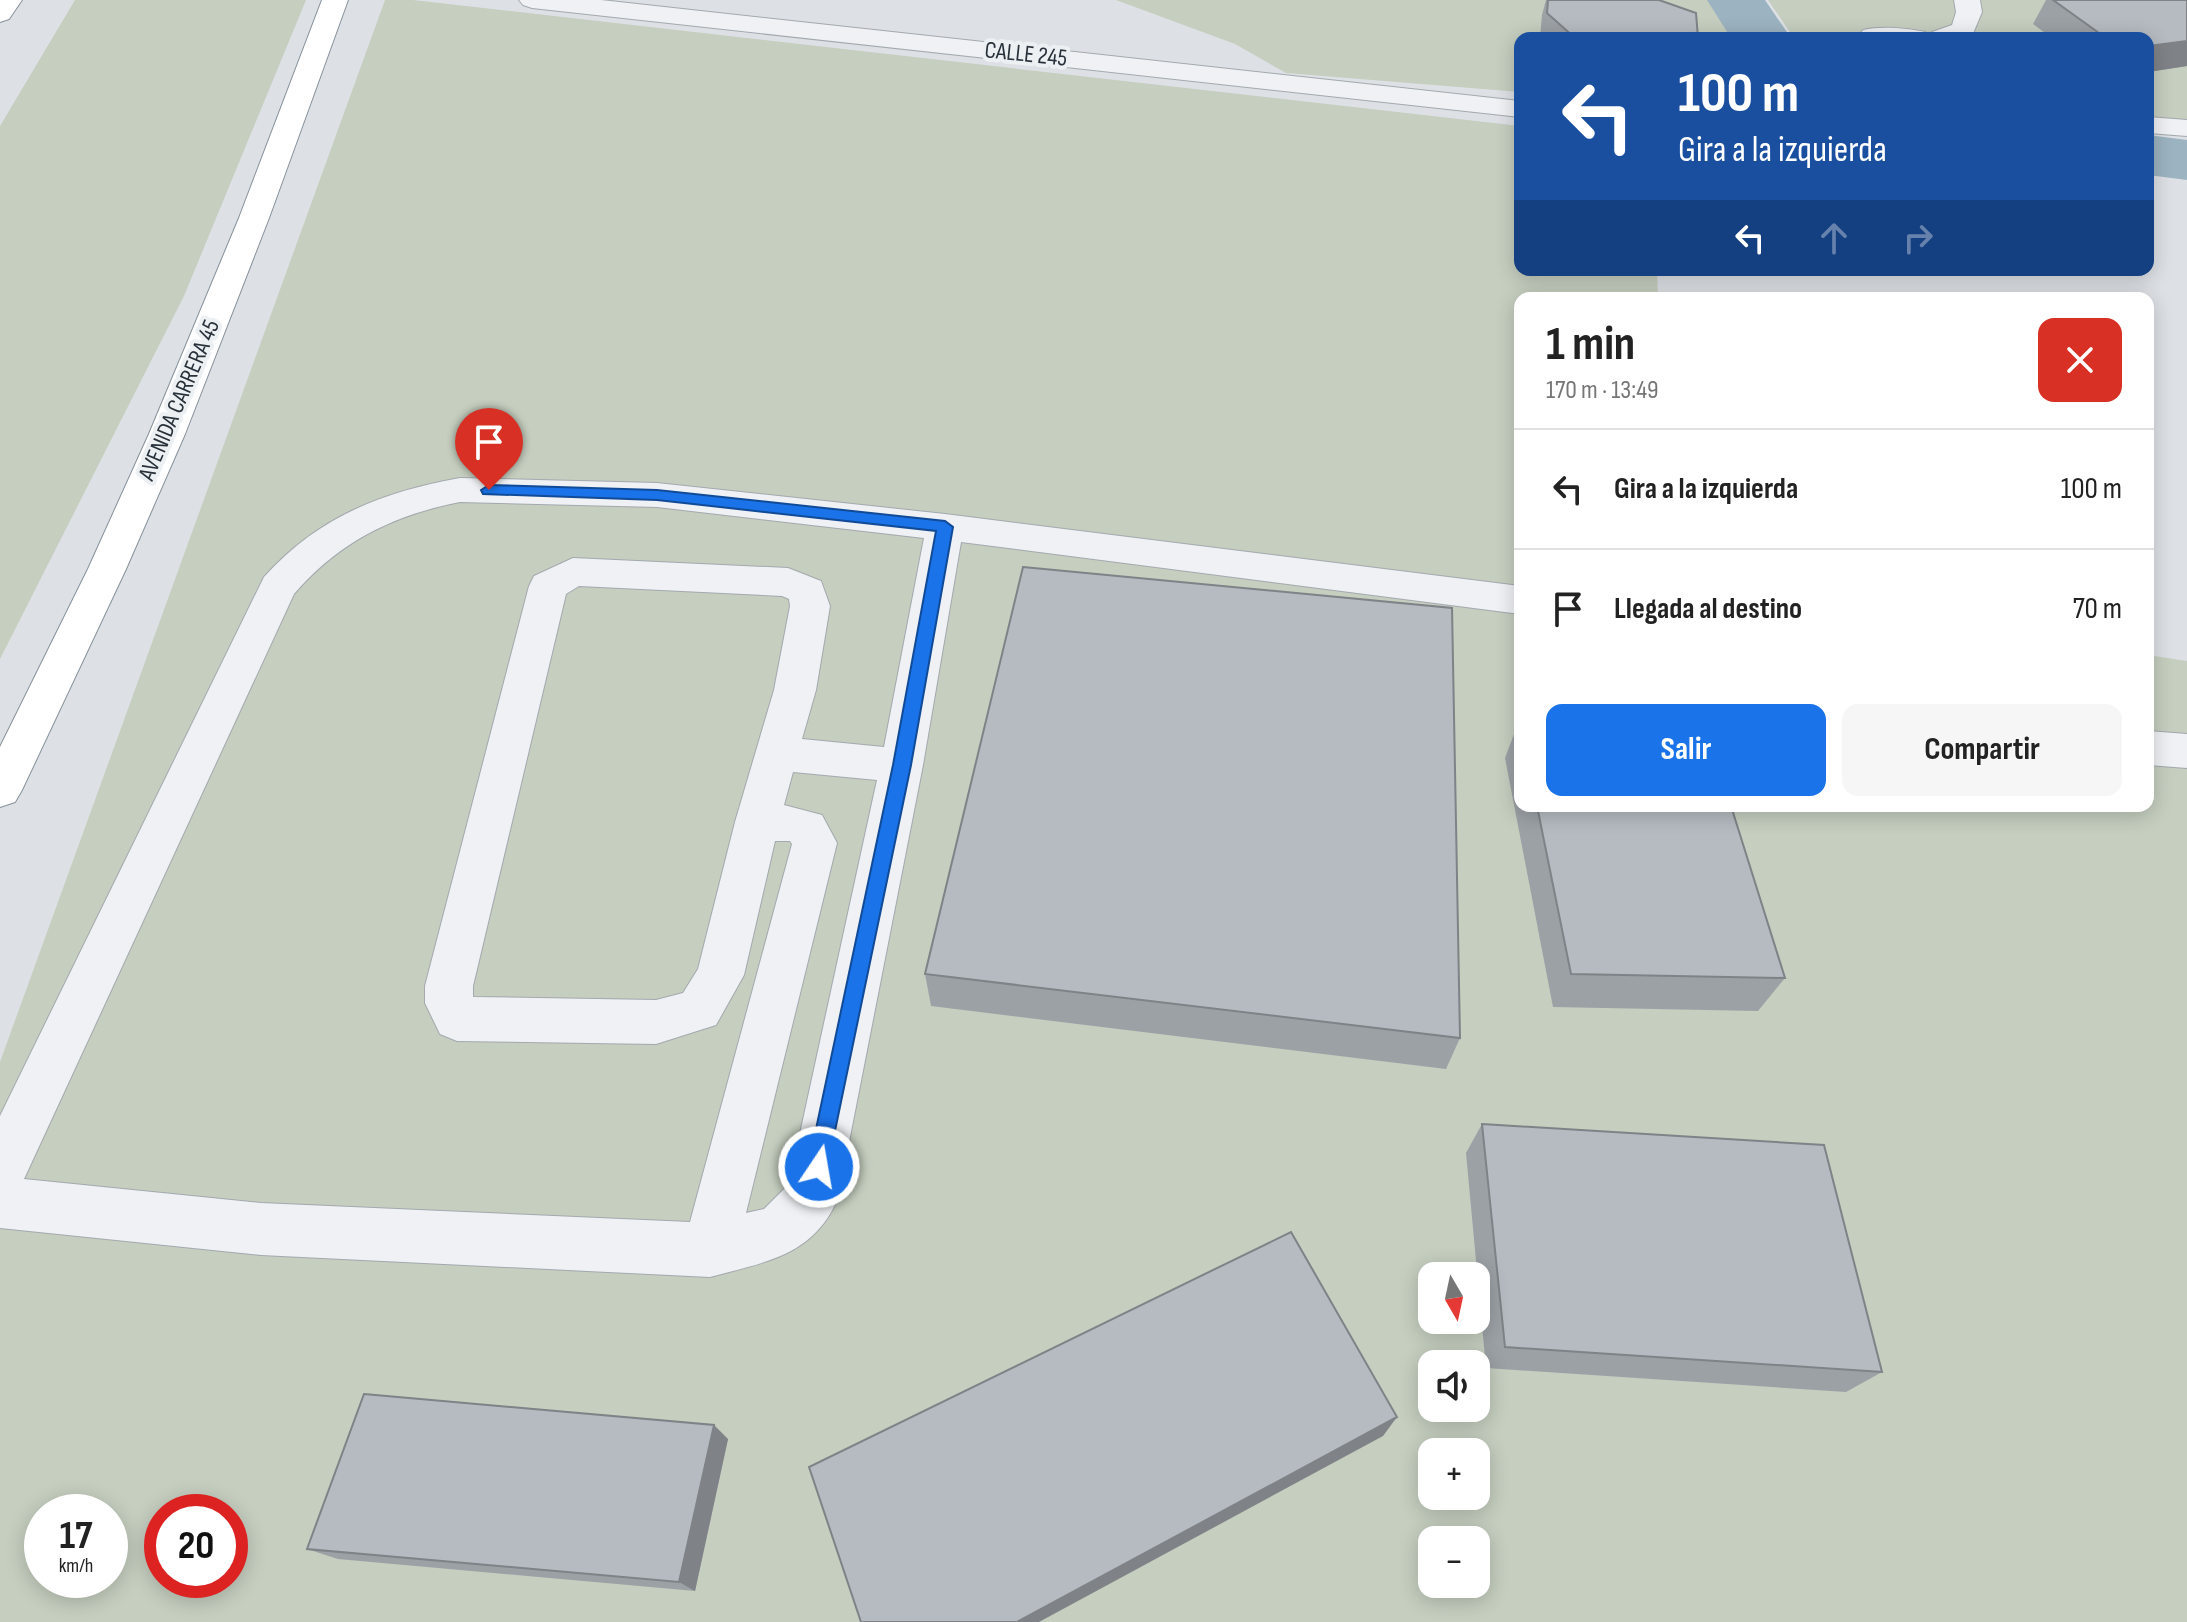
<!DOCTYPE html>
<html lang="es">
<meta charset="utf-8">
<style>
:root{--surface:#fff;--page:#f6f6f6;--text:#222;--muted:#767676;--line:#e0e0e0;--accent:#1a73e8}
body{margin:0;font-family:"Sofia Sans Condensed",sans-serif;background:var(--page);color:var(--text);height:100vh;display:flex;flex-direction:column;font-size:30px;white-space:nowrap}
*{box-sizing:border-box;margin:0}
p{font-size:26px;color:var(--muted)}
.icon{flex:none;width:44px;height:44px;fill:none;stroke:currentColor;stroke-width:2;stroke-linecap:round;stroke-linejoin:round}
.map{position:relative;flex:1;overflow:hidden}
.details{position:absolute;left:1514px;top:292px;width:640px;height:520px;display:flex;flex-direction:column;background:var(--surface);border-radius:16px;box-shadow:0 4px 20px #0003}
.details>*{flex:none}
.guide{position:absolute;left:1514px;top:32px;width:640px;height:244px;border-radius:16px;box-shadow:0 4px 20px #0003;background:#1a4fa0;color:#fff;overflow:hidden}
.needle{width:52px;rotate:171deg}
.buttons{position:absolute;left:1418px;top:1262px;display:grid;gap:16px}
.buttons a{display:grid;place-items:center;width:72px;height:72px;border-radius:16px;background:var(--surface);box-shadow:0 4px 20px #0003;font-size:40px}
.speed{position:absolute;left:24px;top:1494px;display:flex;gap:16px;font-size:40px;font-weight:700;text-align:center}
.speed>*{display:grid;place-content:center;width:104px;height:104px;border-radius:50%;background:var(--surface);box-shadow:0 4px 20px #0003;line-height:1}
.speed small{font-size:20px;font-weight:400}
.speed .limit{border:12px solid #d22;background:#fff;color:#111}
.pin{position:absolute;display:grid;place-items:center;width:68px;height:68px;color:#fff;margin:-82px -34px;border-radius:50% 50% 50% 0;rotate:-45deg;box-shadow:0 0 8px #0007}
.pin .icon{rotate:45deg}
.me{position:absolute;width:88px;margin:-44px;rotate:12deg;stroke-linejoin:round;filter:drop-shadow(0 0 6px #0008)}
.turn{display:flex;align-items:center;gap:28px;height:168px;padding:0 32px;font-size:36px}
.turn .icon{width:104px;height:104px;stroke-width:2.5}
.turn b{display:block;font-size:56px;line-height:68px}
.lanes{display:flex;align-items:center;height:76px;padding:0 32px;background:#0003;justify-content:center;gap:40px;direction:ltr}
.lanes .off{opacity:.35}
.round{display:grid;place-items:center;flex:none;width:84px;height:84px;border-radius:16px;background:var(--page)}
.head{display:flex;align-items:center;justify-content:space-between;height:136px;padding:0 32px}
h1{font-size:48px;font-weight:700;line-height:60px}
.primary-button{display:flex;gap:16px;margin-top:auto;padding:16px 32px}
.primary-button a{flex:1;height:92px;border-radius:16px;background:var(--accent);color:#fff;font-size:32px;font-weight:700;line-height:92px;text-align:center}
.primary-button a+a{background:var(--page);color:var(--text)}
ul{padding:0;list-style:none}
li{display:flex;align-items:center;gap:24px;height:120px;padding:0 32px;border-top:2px solid var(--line)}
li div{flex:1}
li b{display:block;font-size:30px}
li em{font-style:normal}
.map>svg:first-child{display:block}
.green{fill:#c5cebf;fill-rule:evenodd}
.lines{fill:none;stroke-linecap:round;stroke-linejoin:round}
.river{fill:#9cb3c1;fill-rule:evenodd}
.minor-casing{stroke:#a3a9ae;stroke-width:2}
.highway-casing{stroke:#86919a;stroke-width:2}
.minor{fill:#eff1f4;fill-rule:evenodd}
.highway{fill:#fff;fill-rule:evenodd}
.wall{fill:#9ca1a6}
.shaded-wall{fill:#7f8387}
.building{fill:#b5bbc1;stroke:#7f8387;stroke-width:2}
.route{fill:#1a73e8;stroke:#114b97;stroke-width:2}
.labels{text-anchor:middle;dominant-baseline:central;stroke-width:8;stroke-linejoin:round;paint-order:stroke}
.far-street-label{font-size:24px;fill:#28313a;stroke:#ecf0f3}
</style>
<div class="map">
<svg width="2187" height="1622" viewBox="0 0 2187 1622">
<rect width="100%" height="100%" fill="#dde1e5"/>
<g class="green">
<path d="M75,0h231l-122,296 -184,363v-533z"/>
<path d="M385,0h28l1107,126v144h137l1,28h-138v508h628v-151l39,6v961h-2187v-560zM1432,1276h44v44h-44zM1432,1364h44v44h-44zM1432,1452h44v44h-44zM42,1512h68v68h-68zM162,1512h68v68h-68zM1432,1540h44v44h-44z"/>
<path d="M1116,0h617l24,38h-237v54l-234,-19 -51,-29z"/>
<path d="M1768,0h419v130l-39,-4v-88h-354z"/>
</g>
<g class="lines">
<g class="river">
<path d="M1707,0h58l26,38h-60z"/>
<path d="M2148,135l39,5v40l-39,-5z"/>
</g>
<g class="minor-casing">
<g id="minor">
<path d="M519,0h82l919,101v16l-988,-109 -9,-3z"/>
<path d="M1954,0h26l2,12 -10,24 -7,2 -106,-2 4,-6c18,-4 44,-2 62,2l3,5 4,-5 20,-7 4,-13z"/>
<path d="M2148,117l39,3v16l-39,-3z"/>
<path d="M460,478l197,5 288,31 575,72v28l-559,-72 -38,223 -85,433c-24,58 -73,64 -128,79l-449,-22 -261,-27v-112l264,-539c54,-60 118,-85 196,-99zM460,502l197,5 267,31 -40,209 -82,-8 14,-49 14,-84 -9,-25 -33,-13 -215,-10 -39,18 -5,10 -104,400v17l15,31 17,7 199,3 60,-19 28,-50 31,-134h15l2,3 -102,378 -429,-19 -237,-24 270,-585c45,-52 99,-79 166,-92zM579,586l203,10 7,3 1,7 -16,84 -39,132 -37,147 -15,24 -27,7 -183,-3v-11l93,-392zM793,772l84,8 -88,404 -25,25 -18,4 91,-370 -15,-28 -38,-10z"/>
<path d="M2148,731l39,3v34l-39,-3z"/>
</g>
</g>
<g class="highway-casing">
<g id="highway">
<path d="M0,0h22l-13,19 -9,3z"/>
<path d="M322,0h26l-79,218 -84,216 -59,135 -104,221 -7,12 -15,5v-60l88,-178 61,-135 90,-216z"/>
</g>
</g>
<use href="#minor" class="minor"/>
<use href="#highway" class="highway"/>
</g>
<g class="wall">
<path d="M1546,0h113l39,38h-158l2,-23z"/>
<path d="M2046,0h141v66l-39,6v-34h-96l-19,-14z"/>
<path d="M1519,721l1,85h211l54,172 -27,33 -205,-4 -48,-249z"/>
<path d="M925,974l535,64 -14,31 -515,-63z"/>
<path d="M1482,1124l400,248 -36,20 -360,-24 -20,-215z"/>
<path d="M728,1439l-33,152 -357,-32 -31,-10z"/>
</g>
<g class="shaded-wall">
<path d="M2187,41v25l-39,6v-26z"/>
<path d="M1397,1417l-14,19 -344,186h-22z"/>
<path d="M714,1425l14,14 -33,152 -16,-9z"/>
</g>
<g class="building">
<path d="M1548,0h111l37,13 2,25h-123l-28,-25z"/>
<path d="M2053,0h134v41l-39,5v-8h-42z"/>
<path d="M1023,567l429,41 8,430 -535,-64z"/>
<path d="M1537,806h194l54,172 -214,-4z"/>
<path d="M1482,1124l342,21 58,227 -377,-25z"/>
<path d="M1291,1232l106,185 -380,205h-156l-52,-155z"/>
<path d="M364,1394l350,31 -35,157 -372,-33z"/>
</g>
<path class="route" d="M489,485l168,5 288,31 8,6 -42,238 -85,409 -7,3 -8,-3 -3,-7 85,-402 43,-234 -279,-31 -174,-6 -2,-4z"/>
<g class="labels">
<g class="far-street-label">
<text transform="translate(1026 54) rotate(6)">CALLE 245</text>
<text transform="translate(179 400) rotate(-67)">AVENIDA CARRERA 45</text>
</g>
</g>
</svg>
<div class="buttons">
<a><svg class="needle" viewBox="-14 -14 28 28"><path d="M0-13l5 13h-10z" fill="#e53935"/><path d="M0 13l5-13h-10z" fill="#767676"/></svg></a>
<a><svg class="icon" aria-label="sound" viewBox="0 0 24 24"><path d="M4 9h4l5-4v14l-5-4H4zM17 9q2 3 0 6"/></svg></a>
<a>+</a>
<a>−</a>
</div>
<div class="speed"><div>17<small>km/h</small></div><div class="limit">20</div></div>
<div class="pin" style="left:489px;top:490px;background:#d93025"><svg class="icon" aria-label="arrive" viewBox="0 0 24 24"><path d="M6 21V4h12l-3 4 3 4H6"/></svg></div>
<svg class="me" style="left:819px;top:1167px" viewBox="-20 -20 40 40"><circle r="17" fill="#1a73e8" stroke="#fff" stroke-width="3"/><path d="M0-11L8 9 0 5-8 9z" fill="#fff"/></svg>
<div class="guide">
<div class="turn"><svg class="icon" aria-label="left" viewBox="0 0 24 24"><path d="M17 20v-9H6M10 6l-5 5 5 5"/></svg><div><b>100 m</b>Gira a la izquierda</div></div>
<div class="lanes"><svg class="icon" aria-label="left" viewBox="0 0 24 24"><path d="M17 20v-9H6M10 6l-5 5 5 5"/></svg><svg class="icon off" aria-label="ahead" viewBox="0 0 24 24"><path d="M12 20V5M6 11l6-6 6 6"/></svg><svg class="icon off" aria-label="right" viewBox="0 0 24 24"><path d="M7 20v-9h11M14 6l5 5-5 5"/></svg></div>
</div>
<section class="details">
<div class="head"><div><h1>1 min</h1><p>170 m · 13:49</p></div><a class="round" style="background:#d93025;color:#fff"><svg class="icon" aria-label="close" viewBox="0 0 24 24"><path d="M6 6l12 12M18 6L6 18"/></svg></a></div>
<ul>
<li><svg class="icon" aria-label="left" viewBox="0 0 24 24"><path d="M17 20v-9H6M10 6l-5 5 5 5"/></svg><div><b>Gira a la izquierda</b></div><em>100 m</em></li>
<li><svg class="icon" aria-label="arrive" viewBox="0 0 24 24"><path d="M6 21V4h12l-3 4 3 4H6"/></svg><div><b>Llegada al destino</b></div><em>70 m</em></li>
</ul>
<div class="primary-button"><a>Salir</a><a>Compartir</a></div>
</section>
</div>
